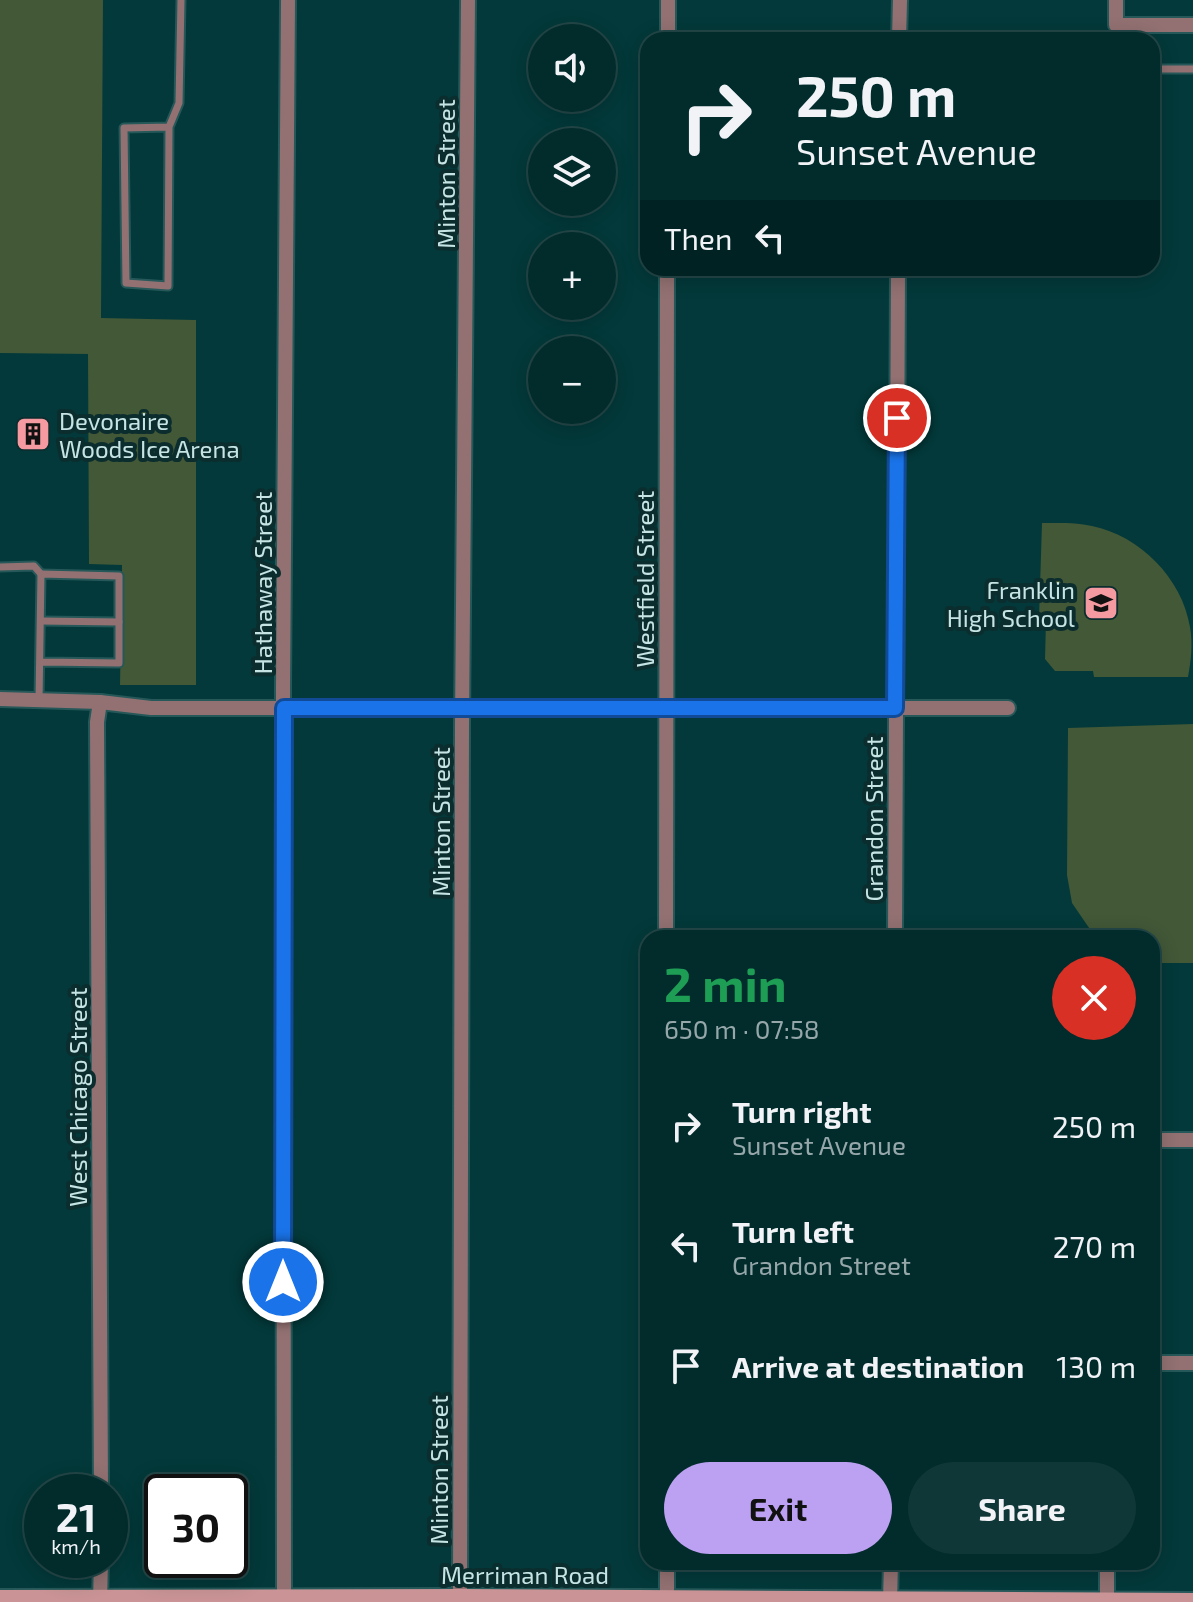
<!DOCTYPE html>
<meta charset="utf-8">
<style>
:root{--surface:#022b2c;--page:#103738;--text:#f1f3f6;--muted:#96a7a9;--line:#234748;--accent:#bca0f2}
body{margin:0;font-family:"Exo 2",sans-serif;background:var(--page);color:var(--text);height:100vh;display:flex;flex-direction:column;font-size:30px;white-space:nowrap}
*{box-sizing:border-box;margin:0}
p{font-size:26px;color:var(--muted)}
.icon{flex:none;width:44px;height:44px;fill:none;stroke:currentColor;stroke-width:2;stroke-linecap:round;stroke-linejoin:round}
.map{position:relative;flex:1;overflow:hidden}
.sheet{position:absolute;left:640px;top:930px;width:520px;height:640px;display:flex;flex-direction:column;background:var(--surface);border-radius:24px;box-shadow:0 4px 20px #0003,0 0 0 2px var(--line)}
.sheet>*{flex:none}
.guide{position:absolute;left:640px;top:32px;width:520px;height:244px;border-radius:24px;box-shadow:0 4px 20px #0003,0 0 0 2px var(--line);background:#022b2c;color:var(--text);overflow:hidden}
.fabs{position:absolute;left:528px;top:24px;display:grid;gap:16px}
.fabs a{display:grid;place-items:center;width:88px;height:88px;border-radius:50%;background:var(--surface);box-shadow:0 4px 20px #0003,0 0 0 2px var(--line);font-size:40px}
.speed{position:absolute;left:24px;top:1474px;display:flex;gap:16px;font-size:40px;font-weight:700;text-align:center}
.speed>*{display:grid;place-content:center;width:104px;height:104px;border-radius:50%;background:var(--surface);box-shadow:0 4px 20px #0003,0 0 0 2px var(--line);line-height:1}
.speed small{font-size:20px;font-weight:400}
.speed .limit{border:4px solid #111;border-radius:12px;background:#fff;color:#111}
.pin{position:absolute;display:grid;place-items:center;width:68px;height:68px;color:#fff;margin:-34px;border:4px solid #fff;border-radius:50%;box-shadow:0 2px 8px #0007}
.me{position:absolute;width:88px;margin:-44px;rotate:0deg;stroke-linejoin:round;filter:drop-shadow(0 0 6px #0008)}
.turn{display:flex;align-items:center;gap:28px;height:168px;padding:0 24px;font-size:36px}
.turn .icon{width:104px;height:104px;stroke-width:2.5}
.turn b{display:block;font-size:56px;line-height:68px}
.then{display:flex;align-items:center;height:76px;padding:0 24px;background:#0003;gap:16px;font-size:30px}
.round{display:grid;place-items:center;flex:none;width:84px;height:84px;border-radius:42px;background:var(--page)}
.head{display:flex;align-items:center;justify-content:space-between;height:136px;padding:0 24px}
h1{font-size:48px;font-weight:700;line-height:60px;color:#1e9e55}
.primary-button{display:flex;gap:16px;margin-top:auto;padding:16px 24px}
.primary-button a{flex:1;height:92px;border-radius:48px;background:var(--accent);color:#111;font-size:32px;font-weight:700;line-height:92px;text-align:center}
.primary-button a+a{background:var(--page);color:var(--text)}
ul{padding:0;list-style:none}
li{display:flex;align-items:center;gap:24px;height:120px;padding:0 24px}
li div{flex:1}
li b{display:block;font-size:30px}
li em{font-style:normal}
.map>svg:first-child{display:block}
.green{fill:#425837}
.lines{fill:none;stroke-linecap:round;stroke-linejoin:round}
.lane-casing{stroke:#265859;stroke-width:11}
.street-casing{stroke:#265859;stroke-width:18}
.secondary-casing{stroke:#265859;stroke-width:20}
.lane{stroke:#937172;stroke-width:7}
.street{stroke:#937172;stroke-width:14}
.secondary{stroke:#ca9496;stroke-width:16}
.route-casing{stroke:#114b97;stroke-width:20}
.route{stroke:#1a73e8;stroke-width:14}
.labels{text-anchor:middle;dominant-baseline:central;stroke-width:8;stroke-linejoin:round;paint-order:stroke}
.street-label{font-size:24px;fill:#c6e4e4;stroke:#0b2d2e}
.poi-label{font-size:24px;fill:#c6e4e4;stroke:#0b2d2e;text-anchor:start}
</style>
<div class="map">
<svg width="1193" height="1602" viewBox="0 0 1193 1602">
<rect width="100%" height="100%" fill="#03393a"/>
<g class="green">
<path d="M0,0h103l-2,318 95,2v365h-76l2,-120 -33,-1 -1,-210 -88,-1z"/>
<path d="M1042,523c16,0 33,-1 50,3 48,10 90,52 98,101 3,17 1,34 -2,50h-94l-1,-6h-38l-10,-12 1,-39 -7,-1z"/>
<path d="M1193,724v239h-41v-25h-56l-24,-35 -5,-28 1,-147z"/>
</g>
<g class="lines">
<g class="lane-casing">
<g id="lane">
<path d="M1116,25l2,15"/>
<path d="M1152,69h41"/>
<path d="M169,127l-45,1 2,155 42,3 1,-159 10,-24 2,-103"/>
<path d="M0,567l34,-1 7,8"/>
<path d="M41,621l78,1"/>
<path d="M39,700l2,-126 78,2v87l-77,-1"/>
</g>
</g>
<g class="street-casing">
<g id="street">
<path d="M1116,0v25h77"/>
<path d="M668,40v-40"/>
<path d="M899,40l1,-40"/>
<path d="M0,699l100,3 51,6h857"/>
<path d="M100,702l-3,20 4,770"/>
<path d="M666,938l1,-670"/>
<path d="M895,938l3,-670"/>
<path d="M1152,1140h41"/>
<path d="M1152,1363h41"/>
<path d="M460,1597l2,-871 6,-726"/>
<path d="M284,1598l-1,-910 5,-688"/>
<path d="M667,1599v-37"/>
<path d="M1107,1601v-39"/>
<path d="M100,1602l1,-42"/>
<path d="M890,1602l1,-40"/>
</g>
</g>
<g class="secondary-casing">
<path id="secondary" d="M0,1598l460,-1 733,4"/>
</g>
<use href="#lane" class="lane"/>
<use href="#street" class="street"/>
<use href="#secondary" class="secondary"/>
</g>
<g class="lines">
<g class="route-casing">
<path id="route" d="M283,1282l1,-574h611l2,-290"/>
</g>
<use href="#route" class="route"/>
</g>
<defs>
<g id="building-square" transform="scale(1.8)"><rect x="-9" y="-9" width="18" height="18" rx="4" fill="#f49aa0" stroke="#0b2d2e"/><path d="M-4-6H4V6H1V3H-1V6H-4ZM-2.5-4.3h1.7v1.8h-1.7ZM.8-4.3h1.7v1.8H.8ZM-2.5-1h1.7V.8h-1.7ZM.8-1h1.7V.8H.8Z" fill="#111"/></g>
<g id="school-square" transform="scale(1.8)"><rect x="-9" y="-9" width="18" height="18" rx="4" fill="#f49aa0" stroke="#0b2d2e"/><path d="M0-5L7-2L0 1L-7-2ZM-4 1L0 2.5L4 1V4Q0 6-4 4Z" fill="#111"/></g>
</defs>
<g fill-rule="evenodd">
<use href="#building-square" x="33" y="434"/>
<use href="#school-square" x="1101" y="603"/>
</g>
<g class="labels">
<g class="street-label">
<text transform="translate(445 174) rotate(-90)">Minton Street</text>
<text transform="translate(644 579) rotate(-90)">Westfield Street</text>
<text transform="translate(262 583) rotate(-90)">Hathaway Street</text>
<text transform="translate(873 819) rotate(-90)">Grandon Street</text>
<text transform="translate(440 822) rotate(-90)">Minton Street</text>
<text transform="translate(77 1097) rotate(-90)">West Chicago Street</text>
<text transform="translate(438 1470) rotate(-90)">Minton Street</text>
<text x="525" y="1574">Merriman Road</text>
</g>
<g class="poi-label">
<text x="59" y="420">Devonaire<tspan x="59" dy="28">Woods Ice Arena</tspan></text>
<text x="1075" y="589" text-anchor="end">Franklin<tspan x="1075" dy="28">High School</tspan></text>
</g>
</g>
</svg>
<div class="fabs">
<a><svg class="icon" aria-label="sound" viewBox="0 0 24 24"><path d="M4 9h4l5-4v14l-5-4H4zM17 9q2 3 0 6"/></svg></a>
<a><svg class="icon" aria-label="layers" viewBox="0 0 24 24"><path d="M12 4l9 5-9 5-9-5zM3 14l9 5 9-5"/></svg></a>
<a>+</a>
<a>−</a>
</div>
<div class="speed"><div>21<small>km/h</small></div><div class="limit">30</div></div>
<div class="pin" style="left:897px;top:418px;background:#d93025"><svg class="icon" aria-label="arrive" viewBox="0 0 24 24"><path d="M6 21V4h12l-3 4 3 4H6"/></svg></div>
<svg class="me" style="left:283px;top:1282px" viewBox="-20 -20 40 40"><circle r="17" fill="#1a73e8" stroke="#fff" stroke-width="3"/><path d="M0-11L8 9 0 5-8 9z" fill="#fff"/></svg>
<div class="guide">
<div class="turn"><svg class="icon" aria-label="right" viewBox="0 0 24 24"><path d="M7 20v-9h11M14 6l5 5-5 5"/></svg><div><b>250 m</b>Sunset Avenue</div></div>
<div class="then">Then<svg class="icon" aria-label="left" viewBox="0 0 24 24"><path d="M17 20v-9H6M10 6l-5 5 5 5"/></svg></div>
</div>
<section class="sheet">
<div class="head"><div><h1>2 min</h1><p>650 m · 07:58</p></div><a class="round" style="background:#d93025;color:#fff"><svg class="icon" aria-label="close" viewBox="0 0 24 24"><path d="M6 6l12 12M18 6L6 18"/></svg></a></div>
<ul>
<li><svg class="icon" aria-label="right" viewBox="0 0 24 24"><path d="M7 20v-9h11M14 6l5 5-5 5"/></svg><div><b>Turn right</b><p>Sunset Avenue</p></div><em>250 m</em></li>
<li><svg class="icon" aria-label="left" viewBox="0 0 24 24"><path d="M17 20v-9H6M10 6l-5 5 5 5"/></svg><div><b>Turn left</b><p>Grandon Street</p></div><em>270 m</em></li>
<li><svg class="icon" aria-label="arrive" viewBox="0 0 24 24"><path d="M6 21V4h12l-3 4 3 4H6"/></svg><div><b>Arrive at destination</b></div><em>130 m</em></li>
</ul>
<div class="primary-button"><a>Exit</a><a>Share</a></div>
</section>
</div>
